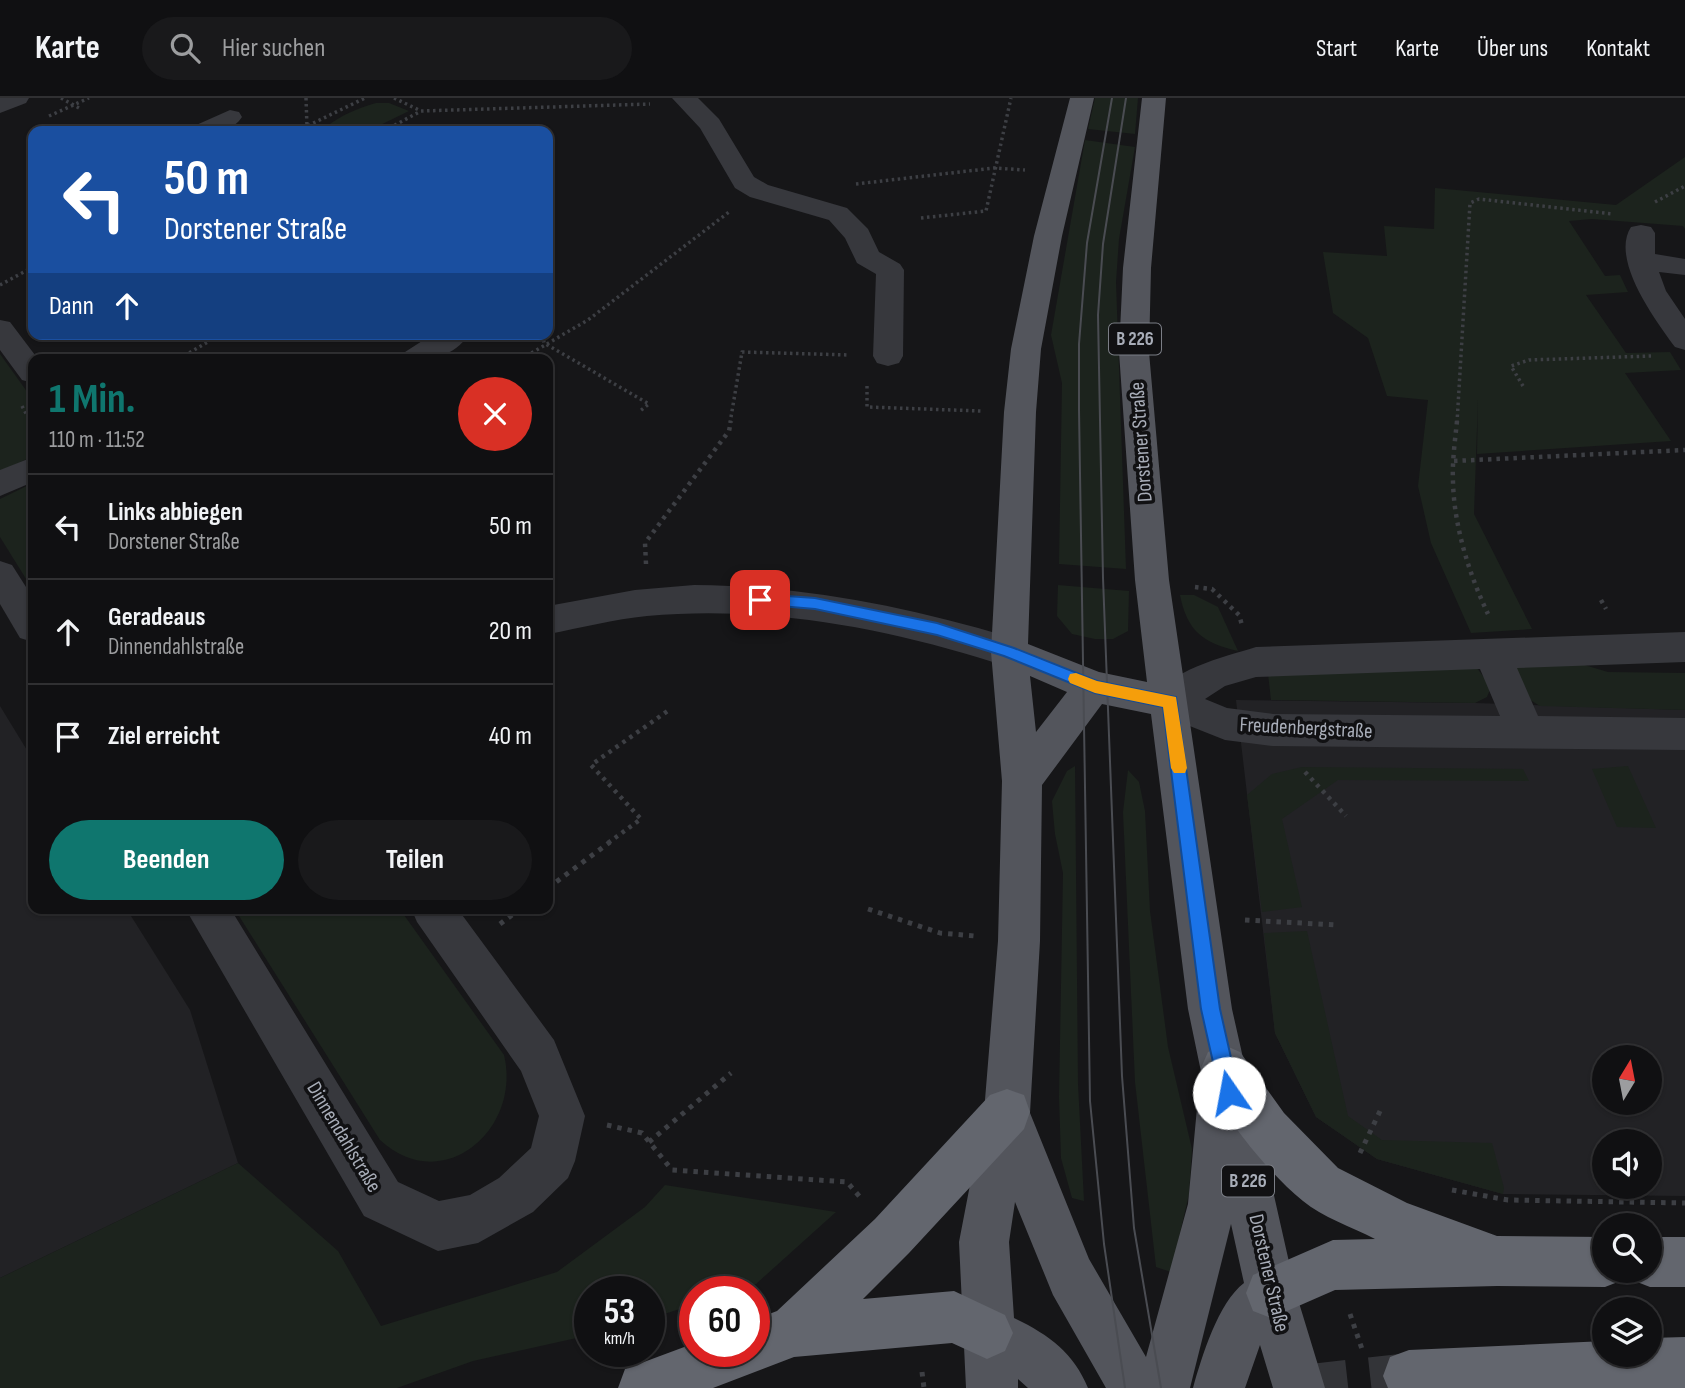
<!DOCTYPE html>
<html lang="de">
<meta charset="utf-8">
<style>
:root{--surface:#101012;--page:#19191b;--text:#f1f3f6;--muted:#9c9d9f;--line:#303032;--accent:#0f766e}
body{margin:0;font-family:"Sofia Sans Condensed",sans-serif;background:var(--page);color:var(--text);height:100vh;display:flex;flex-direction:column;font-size:26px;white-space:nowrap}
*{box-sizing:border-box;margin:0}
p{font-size:23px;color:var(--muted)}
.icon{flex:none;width:38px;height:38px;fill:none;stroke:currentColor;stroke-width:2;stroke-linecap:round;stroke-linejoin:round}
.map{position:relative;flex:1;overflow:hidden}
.sheet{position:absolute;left:28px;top:256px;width:525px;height:560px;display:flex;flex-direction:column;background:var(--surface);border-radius:14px;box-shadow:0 2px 5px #0004,0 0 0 2px var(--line)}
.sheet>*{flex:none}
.banner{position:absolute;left:28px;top:28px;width:525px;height:214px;border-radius:14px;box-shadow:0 2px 5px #0004,0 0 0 2px var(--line);background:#1a4fa0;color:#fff;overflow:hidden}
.needle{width:46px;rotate:10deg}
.buttons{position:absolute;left:1592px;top:947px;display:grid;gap:14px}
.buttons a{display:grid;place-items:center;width:70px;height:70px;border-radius:50%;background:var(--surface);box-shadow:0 2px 5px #0004,0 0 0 2px var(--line);font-size:35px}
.speed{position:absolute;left:574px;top:1178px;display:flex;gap:14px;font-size:35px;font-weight:700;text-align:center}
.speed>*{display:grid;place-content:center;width:91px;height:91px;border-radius:50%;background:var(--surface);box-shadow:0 2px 5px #0004,0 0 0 2px var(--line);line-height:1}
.speed small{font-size:18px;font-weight:400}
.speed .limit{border:10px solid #d22;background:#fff;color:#111}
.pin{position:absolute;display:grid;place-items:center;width:60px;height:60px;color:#fff;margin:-30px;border-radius:14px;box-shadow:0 4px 10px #0006}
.me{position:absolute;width:77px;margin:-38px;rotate:348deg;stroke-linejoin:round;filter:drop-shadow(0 0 5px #0008)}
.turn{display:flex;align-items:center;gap:24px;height:147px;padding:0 21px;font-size:32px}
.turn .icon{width:91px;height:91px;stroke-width:2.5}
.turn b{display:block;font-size:49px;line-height:60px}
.then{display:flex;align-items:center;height:66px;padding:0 21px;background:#0003;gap:14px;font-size:26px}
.round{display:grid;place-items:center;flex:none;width:74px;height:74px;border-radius:37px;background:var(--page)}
.headline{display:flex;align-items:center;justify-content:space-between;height:119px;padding:0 21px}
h1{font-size:42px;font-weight:700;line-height:52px;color:var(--accent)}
.button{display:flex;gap:14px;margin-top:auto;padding:14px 21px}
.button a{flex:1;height:80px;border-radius:42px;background:var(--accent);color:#fff;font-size:28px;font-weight:700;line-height:80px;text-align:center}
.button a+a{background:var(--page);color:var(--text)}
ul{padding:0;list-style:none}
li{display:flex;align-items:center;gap:21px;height:105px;padding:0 21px;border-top:2px solid var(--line)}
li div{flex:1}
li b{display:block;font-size:26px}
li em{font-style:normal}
header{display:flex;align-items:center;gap:42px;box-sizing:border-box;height:98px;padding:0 35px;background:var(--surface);border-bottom:2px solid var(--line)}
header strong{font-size:33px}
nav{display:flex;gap:38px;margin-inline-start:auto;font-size:24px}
.search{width:490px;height:63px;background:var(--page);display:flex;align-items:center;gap:18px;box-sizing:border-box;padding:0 24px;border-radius:38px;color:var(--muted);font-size:26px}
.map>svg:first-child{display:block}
.built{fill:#222225;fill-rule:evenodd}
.green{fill:#1c231d}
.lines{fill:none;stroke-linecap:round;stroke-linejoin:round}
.highway-tunnel{stroke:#333438;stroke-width:46;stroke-dasharray:46 23;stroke-linecap:butt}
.path-far2{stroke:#3d3f44;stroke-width:3.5;stroke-dasharray:2.5 3.5;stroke-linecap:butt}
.path-far1{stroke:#3d3f44;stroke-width:4.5;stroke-dasharray:3.5 5;stroke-linecap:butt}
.path{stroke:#3d3f44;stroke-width:5;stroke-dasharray:4.5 6;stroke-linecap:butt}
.minor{fill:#37383d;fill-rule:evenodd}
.major{fill:#53555c;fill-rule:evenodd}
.highway{fill:#63666e;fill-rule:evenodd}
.tram{stroke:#4a4c52;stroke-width:2}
.route{fill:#1a73e8;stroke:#114b97;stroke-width:2}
.slow{fill:#f59e0b}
.labels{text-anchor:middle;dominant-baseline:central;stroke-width:7;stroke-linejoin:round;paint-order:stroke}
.shield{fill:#111113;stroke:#7b7e86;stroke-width:2}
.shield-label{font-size:19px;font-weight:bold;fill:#a8adb8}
.street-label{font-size:21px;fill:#a8adb8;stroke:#111113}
</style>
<header>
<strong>Karte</strong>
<div class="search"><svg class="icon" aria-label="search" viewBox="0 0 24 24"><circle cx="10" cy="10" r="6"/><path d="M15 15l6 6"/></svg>Hier suchen</div>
<nav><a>Start</a><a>Karte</a><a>Über uns</a><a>Kontakt</a></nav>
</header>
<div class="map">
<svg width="1685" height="1290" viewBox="0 0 1685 1290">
<rect width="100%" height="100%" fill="#161618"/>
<g class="built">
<path d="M1236,602l239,3 210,7v486l-182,-2 -126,-35 -61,-42 -41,-84zM1605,959h45v45h-45zM1605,1043h45v45h-45z"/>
<path d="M0,608l33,54v148h93l64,102 48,153 -238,115z"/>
</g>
<g class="green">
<path d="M1095,0h43l-3,36 -47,-5z"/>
<path d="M376,5h13l20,8 -41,20h-41l-1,-4c15,-12 32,-19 50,-24z"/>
<path d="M1085,42l50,7 -16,92 -3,43 10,287 -67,-5 3,-181 -11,-48z"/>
<path d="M1685,59v72l-2,-3 -91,-7 -23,2 36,55 15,-1 8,17 -42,3 40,58 44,-1 11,18 -56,3 46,68 -194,13 1,-55 -4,115 58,115 -61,4 -40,-90 -13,-57 10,-86 -41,-4 -19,-58 -35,-25 -10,-61 64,4 -3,-30 50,3 1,-41 181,17z"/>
<path d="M0,256l33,46v56l-33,16z"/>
<path d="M33,385v107l-33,-53v-38z"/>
<path d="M1058,487l71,6 -1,40 -15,8h-18l-23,-5 -15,-18z"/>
<path d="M1180,497h14l24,12 20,44c-35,-8 -51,-20 -58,-56z"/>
<path d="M1571,563l37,11 77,1v37l-145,-4 -13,-8 -15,-33z"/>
<path d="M1477,570l14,19 -4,10 -12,6 -204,-3 -3,-26z"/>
<path d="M1075,668l3,318 6,117 -12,-3 -11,-40 -2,-61 4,-224 -8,-39 -3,-33 15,-30z"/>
<path d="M1628,668l28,62 -39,-1 -25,-58z"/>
<path d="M1302,669l221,2 6,12 -191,-1 -56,39 20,88 -40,5 -15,-117 25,-21z"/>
<path d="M1128,672l11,12 6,29 5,100 18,136 24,102 -3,45 -18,78 -15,-5 -21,-185 -12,-270z"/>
<path d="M234,810h165l105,147c18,74 -61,143 -124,85z"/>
<path d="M1307,833l41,185 34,24 110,3 12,45 -1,6 -126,-35 -61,-42 -41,-84 -11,-100z"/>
<path d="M238,1065l100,88 43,75 176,-54 88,-65 20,-22 171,27 -80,72 -22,7 -39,1v12l-46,15v-27h-59v43l-117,26 -76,27h-397v-110z"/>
</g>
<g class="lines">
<path class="highway-tunnel" d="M1302,1290l107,-12"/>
<g class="path-far2">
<path d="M61,0l18,10"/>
<path d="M306,0l1,29 5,4"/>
<path d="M394,0l27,13 229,-7"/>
<path d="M49,18l40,-18"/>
<path d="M297,33l68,-33"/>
<path d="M384,33l37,-20"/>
<path d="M856,86l138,-16 31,2"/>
<path d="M1655,104l30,-16"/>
<path d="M921,120l65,-7 25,-113"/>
<path d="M0,187l33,-18"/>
<path d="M543,236l1,9 105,61 -9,7"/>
<path d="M179,261l42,-25"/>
<path d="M521,261l67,-39 141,-108"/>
<path d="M867,288v21l114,4"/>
<path d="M1523,288l-12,-20 18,-6 122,-4"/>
<path d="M22,308l9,17"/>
<path d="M730,325l12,-71 107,3"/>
<path d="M1457,325l13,-220 9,-4 134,15"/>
</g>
<g class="path-far1">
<path d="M30,323l3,6"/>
<path d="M1457,323c-2,20 -5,41 -4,61 1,44 16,92 35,132"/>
<path d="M1454,363l231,-11"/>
<path d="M646,466l-1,-21 84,-112 2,-10"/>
<path d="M1195,489l17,2 27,26 3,10"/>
<path d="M1601,502l5,9"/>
<path d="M1305,674l41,44"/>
<path d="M608,745l33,-24 -50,-54 78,-55"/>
</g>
<g class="path">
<path d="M548,790l62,-46"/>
<path d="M868,811l72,24 35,3"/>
<path d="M1245,822l92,5"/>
<path d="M500,826l21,-16"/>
<path d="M607,1027l35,8 30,37 175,12 13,15"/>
<path d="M649,1044l82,-69"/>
<path d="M1360,1055l21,-44"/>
<path d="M1452,1092l56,10 177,3"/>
<path d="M1350,1216l13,38"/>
<path d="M922,1274l2,16"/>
</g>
<g class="minor">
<path d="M0,0h29l-3,5 -26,10z"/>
<path d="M672,0h26l21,21 35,58 14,8 79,23 21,21 11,23 21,12 4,6 -1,86 -4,7 -11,3 -11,-3 -4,-7 3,-82 -19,-11 -12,-25 -16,-18 -79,-23 -15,-9 -35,-60z"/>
<path d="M230,12l9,2 3,5c-11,17 -33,15 -51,14l3,-5z"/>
<path d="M1641,127l10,2 4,6v21l30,5v16l-26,-3 7,19 19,28v31l-10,-3c-20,-27 -65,-88 -44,-120z"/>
<path d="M0,222l10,2 28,37h-5v24l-11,-3 -22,-30z"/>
<path d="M433,236h36c-17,26 -41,25 -68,25l4,-7z"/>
<path d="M33,359v25l-33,14v-26z"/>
<path d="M0,463l12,4 21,33v44l-13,-4 -20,-34z"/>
<path d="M694,487c109,1 211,21 315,52l13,5 5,10 -5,10 -13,5c-118,-38 -237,-62 -362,-51 -33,3 -66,12 -99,18v-28l87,-16z"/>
<path d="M1685,534v30l-168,6 21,48 147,2v32l-412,-4 -48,-6 -68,-27 -6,-11c16,-32 73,-45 105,-55zM1480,571l20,47 -227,-2 -46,-6 -22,-9 20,-13 31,-9z"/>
<path d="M185,810h45l168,274 41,19 31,-6 29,-17 32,-30 8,-32 -18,-45 -104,-149 -6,-14h46l97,132 31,76 -10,45 -7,17 -35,34 -55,31 -40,8 -74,-35z"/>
</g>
<path class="major" d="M1070,0h24l-32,138 -21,113 -5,63 -8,232 71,28 48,10 -12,-102 -16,-228 4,-84 19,-170h24l-15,170 -2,84 20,228 63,429 64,284 29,95h-52l-13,-43 -15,43h-52c9,-32 25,-85 51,-105l-13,-59 -41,164h-84l-53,-93 -38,-93 -6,40 5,76c34,16 60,35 74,70h-60l-10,-9v9h-52l-7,-146 25,-130 14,-171 4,-160 -11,-129 13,-240 7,-63 23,-113zM1030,578l37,16 -31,40zM1102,606l49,10 37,295 17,82 -8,17 -9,96 -42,153 -57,-98 -59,-146 10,-172 2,-156z"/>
<g class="highway">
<path d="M1224,947l16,7 44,61 54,55 69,35 90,33 108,1v33h21l-3,10 -18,7 -108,-1 -162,4 -64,28 -18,-7 -7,-18 7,-18 80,-35 42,-1c-23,-12 -53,-22 -72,-38 -37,-30 -84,-89 -102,-133l7,-16z"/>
<path d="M1007,991l17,6 6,17 -6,17 -115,124 -46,46 91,-8 51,24 8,18 -8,18 -18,8 -35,-16 -158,14 -81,31h-95l7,-19 70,-26v8h59v-31l23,-9 98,-92 115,-124z"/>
<path d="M1650,1139h35v50h-35l-18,-7 -3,-10h21z"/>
<path d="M1685,1239v51h-297l-5,-12 7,-19 19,-7 196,-9v13h45v-16z"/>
</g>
<g class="tram">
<path d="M1112,0l-25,145 -8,101v66l11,691 14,143 21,144"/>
<path d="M1126,0l-23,146 -5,71 5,263 19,498 12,152 27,160"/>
</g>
</g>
<path class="route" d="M760,496l55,4 122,25 77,25 83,33 79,16 44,312 19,84 -3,7 -7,2 -7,-2 -2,-7 -19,-84 -38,-302 -68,-14 -91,-37 -67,-21 -122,-26 -60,-5 -2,-4z"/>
<path class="slow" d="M1076,575l21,8 79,16 11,71 -2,5h-11l-3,-5 -8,-61 -68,-14 -25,-10 -2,-4 2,-5z"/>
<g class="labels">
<g class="shield">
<rect x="1109" y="225.5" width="52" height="31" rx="5"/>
<rect x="1222" y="1067.5" width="52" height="31" rx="5"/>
</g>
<g class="shield-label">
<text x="1135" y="241">B 226</text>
<text x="1248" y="1083">B 226</text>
</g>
<g class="street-label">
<text transform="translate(1141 344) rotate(-94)">Dorstener Straße</text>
<text transform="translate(1306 630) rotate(3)">Freudenbergstraße</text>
<text transform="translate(344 1039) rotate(59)">Dinnendahlstraße</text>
<text transform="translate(1269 1175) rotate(77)">Dorstener Straße</text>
</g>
</g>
</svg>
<div class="buttons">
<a><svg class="needle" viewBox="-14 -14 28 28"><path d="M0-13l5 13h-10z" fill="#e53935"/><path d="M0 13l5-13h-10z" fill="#9c9d9f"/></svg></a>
<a><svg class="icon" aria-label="sound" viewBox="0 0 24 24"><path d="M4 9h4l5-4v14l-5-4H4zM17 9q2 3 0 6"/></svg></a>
<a><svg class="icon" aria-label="search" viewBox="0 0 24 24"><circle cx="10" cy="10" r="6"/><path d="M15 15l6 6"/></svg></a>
<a><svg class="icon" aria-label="layers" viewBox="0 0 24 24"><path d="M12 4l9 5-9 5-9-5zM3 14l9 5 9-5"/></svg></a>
</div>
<div class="speed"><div>53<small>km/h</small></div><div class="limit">60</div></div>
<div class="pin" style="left:760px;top:502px;background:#d93025"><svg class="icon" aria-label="arrive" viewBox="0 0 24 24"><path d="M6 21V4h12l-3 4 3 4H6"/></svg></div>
<svg class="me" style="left:1229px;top:995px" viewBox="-20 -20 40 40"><circle r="19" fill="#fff"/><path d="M0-13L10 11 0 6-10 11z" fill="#1a73e8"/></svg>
<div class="banner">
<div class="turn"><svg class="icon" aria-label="left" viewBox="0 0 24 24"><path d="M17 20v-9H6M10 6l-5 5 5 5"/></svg><div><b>50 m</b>Dorstener Straße</div></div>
<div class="then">Dann<svg class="icon" aria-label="ahead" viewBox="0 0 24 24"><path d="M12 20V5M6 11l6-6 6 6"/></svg></div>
</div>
<section class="sheet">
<div class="headline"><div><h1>1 Min.</h1><p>110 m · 11:52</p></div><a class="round" style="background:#d93025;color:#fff"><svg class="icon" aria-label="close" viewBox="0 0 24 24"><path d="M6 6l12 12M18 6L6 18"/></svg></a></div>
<ul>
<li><svg class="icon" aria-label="left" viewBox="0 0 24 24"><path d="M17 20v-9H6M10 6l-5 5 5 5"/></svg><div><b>Links abbiegen</b><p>Dorstener Straße</p></div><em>50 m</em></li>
<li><svg class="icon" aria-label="ahead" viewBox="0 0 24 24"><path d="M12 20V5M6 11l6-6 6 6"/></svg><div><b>Geradeaus</b><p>Dinnendahlstraße</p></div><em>20 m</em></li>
<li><svg class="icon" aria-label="arrive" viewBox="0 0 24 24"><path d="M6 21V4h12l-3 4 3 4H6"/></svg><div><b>Ziel erreicht</b></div><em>40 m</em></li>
</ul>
<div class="button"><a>Beenden</a><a>Teilen</a></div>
</section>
</div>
